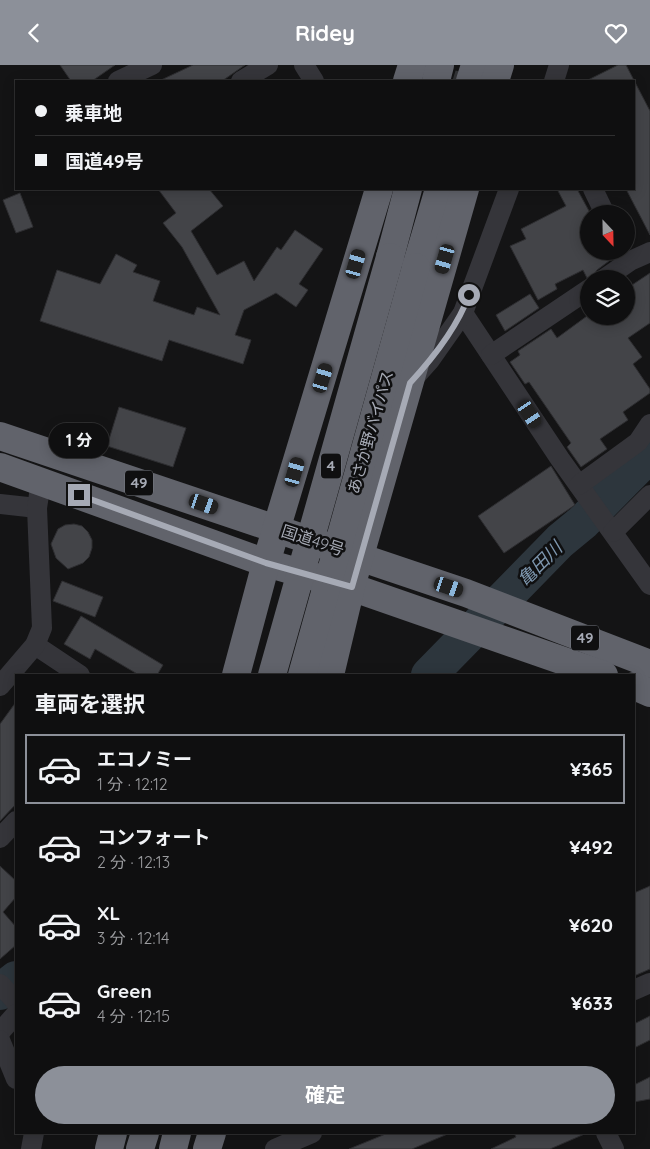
<!DOCTYPE html>
<html lang="ja">
<meta charset="utf-8">
<style>
body{margin:0;font-family:Quicksand,"Noto Sans JP",sans-serif;background:#181819;color:#f1f3f6;height:100vh;display:flex;flex-direction:column;font-size:19px;white-space:nowrap}
*{box-sizing:border-box;margin:0}
p{font-size:16px;color:#9b9c9f}
.icon{flex:none;width:28px;height:28px;fill:none;stroke:currentColor;stroke-width:2;stroke-linecap:round;stroke-linejoin:round}
.map{position:relative;flex:1;overflow:hidden}
.side{position:absolute;left:15px;top:609px;width:620px;height:460px;display:flex;flex-direction:column;background:#0f0f10;border-radius:0px;box-shadow:0 2px 12px #0003,0 0 0 1px #2f2f30}
.side>*{flex:none}
.guide{position:absolute;left:15px;top:15px;width:620px;height:110px;border-radius:0px;box-shadow:0 2px 12px #0003,0 0 0 1px #2f2f30;display:grid;align-content:center;height:110px;padding:0 20px;background:#0f0f10}
.needle{width:32px;rotate:158deg}
.tools{position:absolute;left:580px;top:140px;display:grid;gap:10px}
.tools a{display:grid;place-items:center;width:55px;height:55px;border-radius:50%;background:#0f0f10;box-shadow:0 2px 12px #0003,0 0 0 1px #2f2f30;font-size:25px}
.end{position:absolute;width:22px;height:22px;margin:-11px;border:6px solid #a6aab5;background:#111;box-shadow:0 0 0 2px #111}
.from{border-radius:50%}
.bubble{position:absolute;height:35px;border-radius:18px;background:#0f0f10;box-shadow:0 2px 12px #0003,0 0 0 1px #2f2f30;font-size:16px;font-weight:700;line-height:35px;text-align:center}
.car{position:absolute;width:15px;height:30px;margin:-15px -8px;border-radius:6px;box-shadow:0 0 4px 1px #0007;background:linear-gradient(#222 24%,#8ab4d8 0 40%,#222 0 76%,#8ab4d8 0 86%,#222 0)}
.guide b{display:flex;align-items:center;gap:18px;height:48px;font-size:19px}
.guide b+b{border-top:1px solid #2f2f30}
.guide i{width:12px;height:12px;background:#f1f3f6}
ul{padding:0;list-style:none}
li{display:flex;align-items:center;gap:15px;height:70px;margin:0 10px 8px;padding:0 10px;border:2px solid transparent;border-radius:0px}
li div{flex:1}
li b{display:block;font-size:19px}
li em{font-style:normal;font-weight:700}
li.on{border-color:#8c9099}
li>.icon{width:45px;height:45px;stroke-width:1.5}
h2{padding:0 20px;font-size:22px;line-height:60px}
.cta{display:flex;gap:10px;margin-top:auto;padding:10px 20px}
.cta a{flex:1;height:58px;border-radius:30px;background:#8c9099;color:#fff;font-size:20px;font-weight:700;line-height:58px;text-align:center}
header{display:flex;justify-content:space-between;align-items:center;height:65px;padding:0 20px;background:#8c9099;color:#fff;font-size:22px;font-weight:700}
.map>svg:first-child{display:block}
</style>
<header><svg class="icon" aria-label="back" viewBox="0 0 24 24"><path d="M15 5l-7 7 7 7"/></svg>Ridey<svg class="icon" aria-label="heart" viewBox="0 0 24 24"><path d="M12 20l-8-8c-3-5 5-10 8-4 3-6 11-1 8 4z"/></svg></header>
<div class="map">
<svg width="650" height="1084" viewBox="0 0 650 1084">
<rect width="100%" height="100%" fill="#141415"/>
<g fill="none" stroke-linecap="round" stroke-linejoin="round">
<!-- river -->
<g stroke="#2d363d" stroke-width="36">
<path d="M429,610L560,476L583,457L650,389"/>
<path d="M0,927L16,914"/>
</g>
</g>
<!-- building -->
<g fill="#434448" stroke="#2e2e31">
<path d="M60,0H115L92,16H71Z"/>
<path d="M193,0H245L222,16H159Z"/>
<path d="M618,0H626L650,46V170L626,124H634V16H586Z"/>
<path d="M158,124H209L223,141L191,166L217,210L244,196L254,216L277,182L281,185L295,165L323,184L299,219L308,225L296,242L276,228L244,245L235,270L251,275L243,299L169,275L162,296L40,256L57,205L100,219L116,189L137,200L133,207L160,216L153,236L194,250L197,242L220,250L182,182L163,158L176,148Z"/>
<path d="M557,124H577L589,146V186H603L609,196L597,205L593,211L587,213L583,205L555,219L557,224L538,235L510,181L526,174L521,164L566,141Z"/>
<path d="M20,128L33,162L16,168L3,135Z"/>
<path d="M650,208V258L628,273L642,292L633,299L650,324V328L623,347L628,355L600,374L607,384L581,402L567,382L571,378L529,317L525,319L510,297L520,290L518,286L551,264L557,273L587,251H626V224Z"/>
<path d="M530,229L539,243L505,266L496,250Z"/>
<path d="M119,342L186,363L173,402L107,381Z"/>
<path d="M551,401L575,440L504,488L478,451Z"/>
<path d="M74,459L82,461L88,467L92,475V483L89,492L83,498L68,504L56,493L51,479L58,464L65,460Z"/>
<path d="M62,516L103,532L95,552L53,536Z"/>
<path d="M81,551L163,600L157,610H139L95,584L90,594L64,579Z"/>
<path d="M16,637V739L0,756V659Z"/>
<path d="M0,801L16,816V832L3,847L16,862V880L0,894Z"/>
<path d="M650,821V904L634,911V828Z"/>
<path d="M650,951V975L634,983V959Z"/>
<path d="M650,1012V1034L634,1037V1020Z"/>
<path d="M388,1068H450L412,1084H349Z"/>
<path d="M514,1068H587L550,1084H491L516,1072Z"/>
</g>
<g fill="none" stroke-linecap="round" stroke-linejoin="round">
<!-- street-tunnel -->
<path stroke="#313235" stroke-width="20" stroke-dasharray="20 10" stroke-linecap="butt" d="M424,6L456,16"/>
<!-- street -->
<g stroke="#35353a" stroke-width="20">
<path d="M304,0L314,16"/>
<path d="M118,16L152,0"/>
<path d="M241,16L268,0"/>
<path d="M554,16L559,0"/>
<path d="M509,124L463,248L560,394L650,520"/>
<path d="M593,124L605,149"/>
<path d="M604,214L630,196L650,187"/>
<path d="M491,290L589,224"/>
<path d="M413,314L430,295L463,248"/>
<path d="M579,420L638,377L650,359"/>
<path d="M0,439L37,443"/>
<path d="M613,467L650,430"/>
<path d="M35,580L80,610"/>
<path d="M0,621L35,580L42,563L37,443L41,416"/>
<path d="M0,773L16,756"/>
<path d="M0,919L16,937"/>
<path d="M634,925L650,918"/>
<path d="M0,967L16,949"/>
<path d="M0,975L16,1014"/>
<path d="M606,1068L614,1084"/>
<path d="M31,1084L34,1068"/>
<path d="M275,1084L312,1068"/>
</g>
<!-- highway -->
<g stroke="#61636b" stroke-width="28">
<path d="M407,16L412,0"/>
<path d="M436,16L440,0"/>
<path d="M470,16L475,0"/>
<path d="M495,16L500,0"/>
<path d="M390,192L408,124"/>
<path d="M416,202L439,124"/>
<path d="M0,371L466,528L650,599"/>
<path d="M0,402L266,498L351,522L604,610"/>
<path d="M236,610L266,498L379,124"/>
<path d="M330,610L351,522L465,124"/>
<path d="M634,621L650,628"/>
<path d="M109,1084L113,1068"/>
<path d="M140,1084L145,1068"/>
<path d="M173,1084L177,1068"/>
<path d="M207,1084L212,1068"/>
</g>
<!-- highway-bridge -->
<g stroke="#61636b" stroke-width="28">
<path d="M272,610L390,192"/>
<path d="M302,610L416,202"/>
</g>
</g>
<g fill="none" stroke-linecap="round" stroke-linejoin="round">
<!-- route -->
<path stroke="#a6aab5" stroke-width="6" d="M79,430L266,498L352,522L410,318C434,292 457,263 469,230"/>
</g>
<g text-anchor="middle" stroke-width="5" stroke-linejoin="round" paint-order="stroke">
<!-- shield labels -->
<g fill="#0f0f10" stroke="#797c84" stroke-width="1">
<rect x="321" y="388.5" width="20" height="25" rx="4"/>
<rect x="125" y="405.5" width="28" height="25" rx="4"/>
<rect x="571" y="560.5" width="28" height="25" rx="4"/>
</g>
<g font-size="15" font-weight="bold" fill="#a6aab5">
<text x="331" y="406">4</text>
<text x="139" y="423">49</text>
<text x="585" y="578">49</text>
</g>
<!-- street labels -->
<g font-size="16" fill="#a6aab5" stroke="#0f0f10">
<text transform="translate(370 367) rotate(-74)" y="6">あさか野バイパス</text>
<text transform="translate(313 475) rotate(18)" y="6">国道49号</text>
</g>
<!-- water labels -->
<g font-size="18" font-style="italic" fill="#7e97af" stroke="#0f0f10">
<text transform="translate(540 499) rotate(-45)" y="6">亀田川</text>
</g>
</g>
</svg>
<div class="tools">
<a><svg class="needle" viewBox="-14 -14 28 28"><path d="M0-13l5 13h-10z" fill="#e53935"/><path d="M0 13l5-13h-10z" fill="#9b9c9f"/></svg></a>
<a><svg class="icon" aria-label="layers" viewBox="0 0 24 24"><path d="M12 4l9 5-9 5-9-5zM3 14l9 5 9-5"/></svg></a>
</div>
<i class="end from" style="left:469px;top:230px"></i>
<i class="end" style="left:79px;top:430px"></i>
<div class="bubble" style="left:49px;top:358px;width:60px">1 分</div>
<i class="car" style="left:445px;top:194px;rotate:196deg"></i>
<i class="car" style="left:356px;top:199px;rotate:16deg"></i>
<i class="car" style="left:323px;top:313px;rotate:17deg"></i>
<i class="car" style="left:530px;top:349px;rotate:146deg"></i>
<i class="car" style="left:295px;top:407px;rotate:16deg"></i>
<i class="car" style="left:204px;top:439px;rotate:109deg"></i>
<i class="car" style="left:449px;top:522px;rotate:109deg"></i>
<div class="guide">
<b><i class="from"></i>乗車地</b>
<b><i></i>国道49号</b>
</div>
<section class="side">
<h2>車両を選択</h2>
<ul>
<li class="on"><svg class="icon" aria-label="car" viewBox="0 0 24 24"><path d="M5 17H2v-5l4-1 3-4h7l3 4 3 1v5h-3M9 17h6M6 11h13"/><circle cx="7" cy="17" r="2"/><circle cx="17" cy="17" r="2"/></svg><div><b>エコノミー</b><p>1 分 · 12:12</p></div><em>¥365</em></li>
<li><svg class="icon" aria-label="car" viewBox="0 0 24 24"><path d="M5 17H2v-5l4-1 3-4h7l3 4 3 1v5h-3M9 17h6M6 11h13"/><circle cx="7" cy="17" r="2"/><circle cx="17" cy="17" r="2"/></svg><div><b>コンフォート</b><p>2 分 · 12:13</p></div><em>¥492</em></li>
<li><svg class="icon" aria-label="car" viewBox="0 0 24 24"><path d="M5 17H2v-5l4-1 3-4h7l3 4 3 1v5h-3M9 17h6M6 11h13"/><circle cx="7" cy="17" r="2"/><circle cx="17" cy="17" r="2"/></svg><div><b>XL</b><p>3 分 · 12:14</p></div><em>¥620</em></li>
<li><svg class="icon" aria-label="car" viewBox="0 0 24 24"><path d="M5 17H2v-5l4-1 3-4h7l3 4 3 1v5h-3M9 17h6M6 11h13"/><circle cx="7" cy="17" r="2"/><circle cx="17" cy="17" r="2"/></svg><div><b>Green</b><p>4 分 · 12:15</p></div><em>¥633</em></li>
</ul>
<div class="cta"><a>確定</a></div>
</section>
</div>
